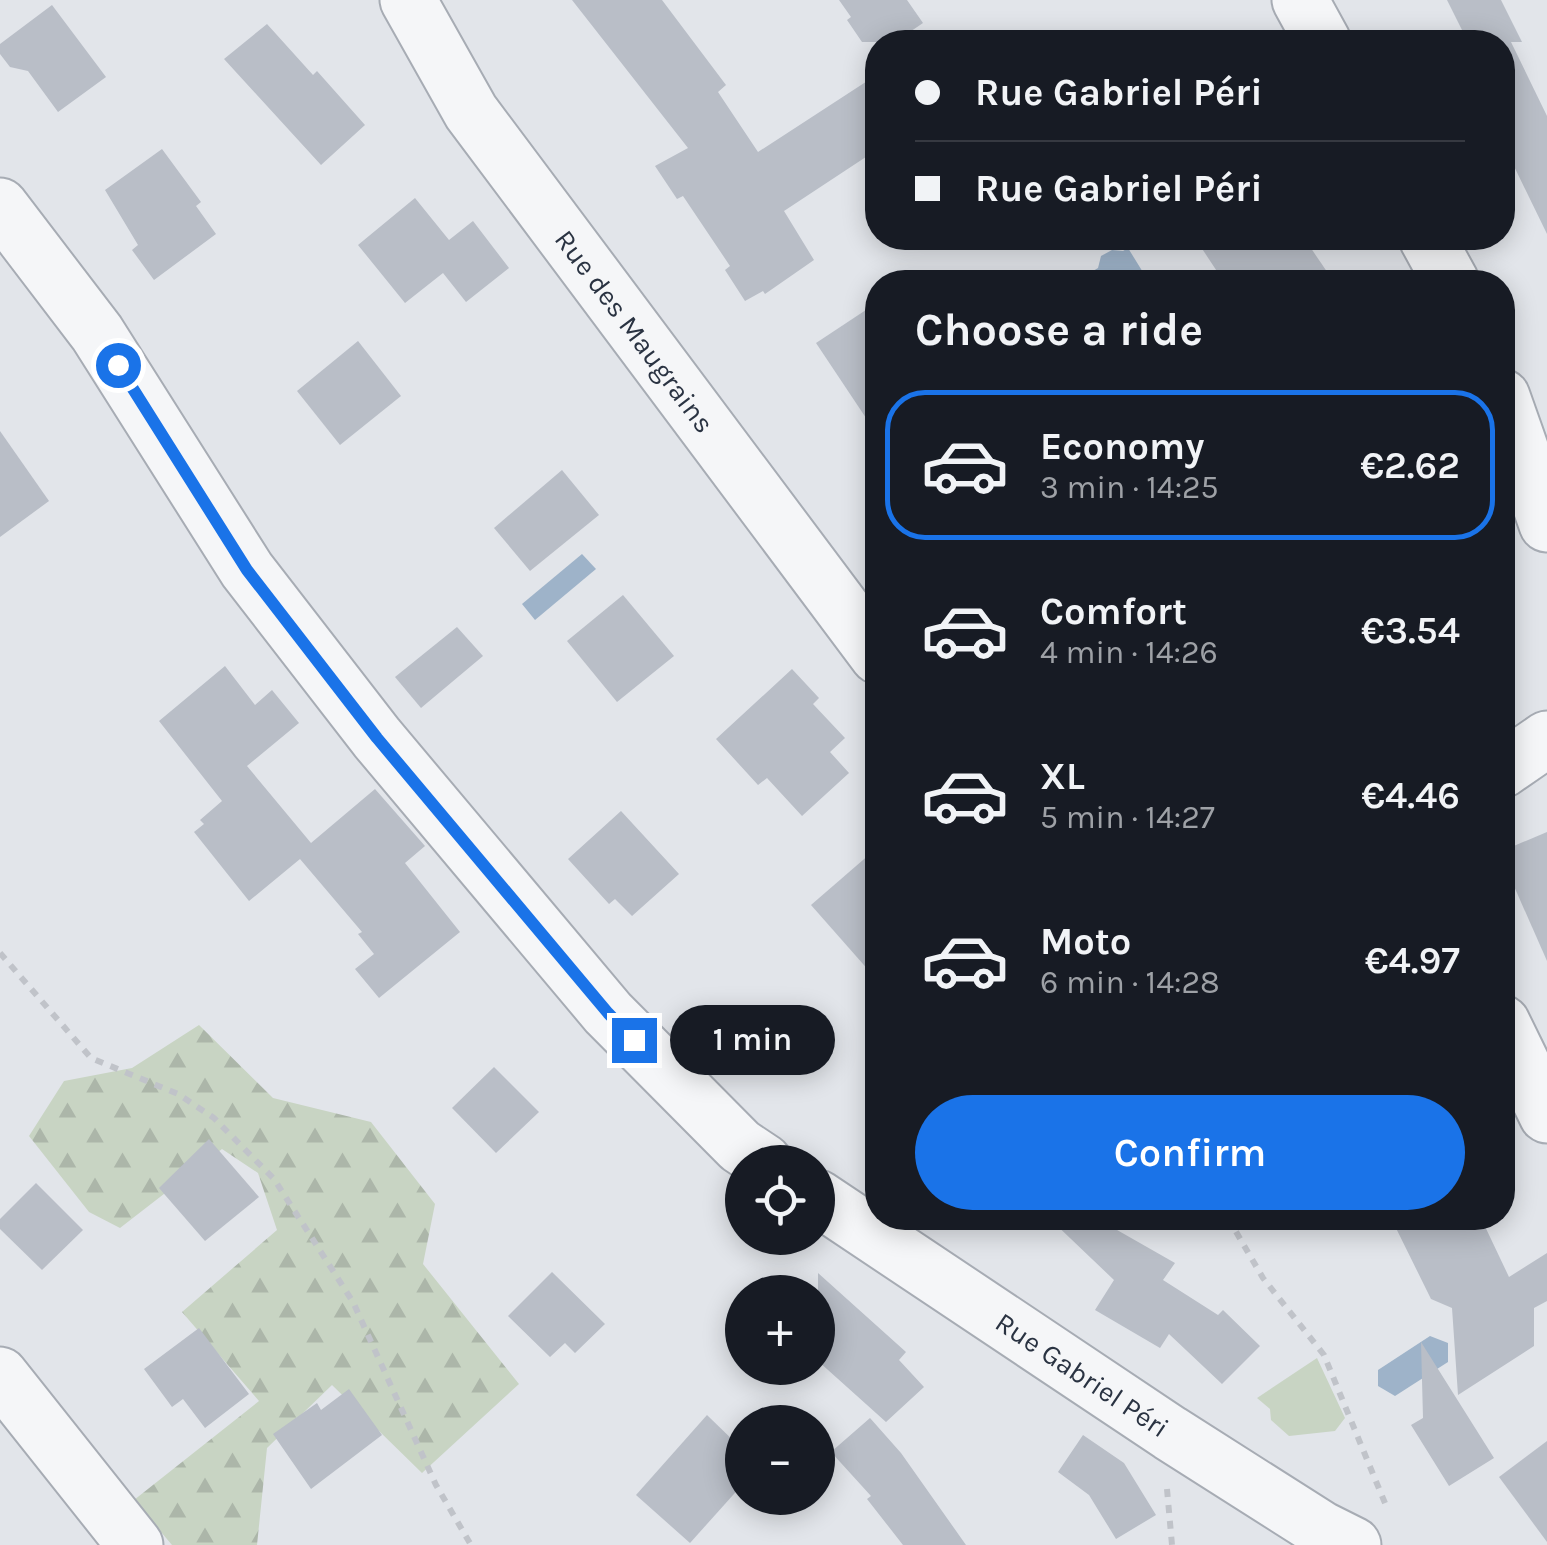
<!DOCTYPE html>
<meta charset="utf-8">
<style>
body{margin:0;font-family:Karla,sans-serif;background:#20242c;color:#f1f3f6;height:100vh;display:flex;flex-direction:column;font-size:38px;white-space:nowrap}
*{box-sizing:border-box;margin:0}
p{font-size:32px;color:#9ea1a6}
.icon{flex:none;width:55px;height:55px;fill:none;stroke:currentColor;stroke-width:2;stroke-linecap:round;stroke-linejoin:round}
.map{position:relative;flex:1;overflow:hidden}
.side{position:absolute;left:865px;top:270px;width:650px;height:960px;display:flex;flex-direction:column;background:#171b24;border-radius:40px;box-shadow:0 5px 25px #0003}
.side>*{flex:none}
.top-card{position:absolute;left:865px;top:30px;width:650px;height:220px;border-radius:40px;box-shadow:0 5px 25px #0003;display:grid;align-content:center;height:220px;padding:0 50px;background:#171b24}
.fabs{position:absolute;left:725px;top:1145px;display:grid;gap:20px}
.fabs a{display:grid;place-items:center;width:110px;height:110px;border-radius:50%;background:#171b24;box-shadow:0 5px 25px #0003;font-size:50px}
.end{position:absolute;width:45px;height:45px;margin:-22px;border:12px solid #1a73e8;background:#fff;box-shadow:0 0 0 5px #fff}
.from{border-radius:50%}
.bubble{position:absolute;height:70px;border-radius:35px;background:#171b24;box-shadow:0 5px 25px #0003;font-size:32px;font-weight:600;line-height:70px;text-align:center}
.top-card b{display:flex;align-items:center;gap:35px;height:95px;font-size:38px}
.top-card b+b{border-top:2px solid #363941}
.top-card i{width:25px;height:25px;background:#f1f3f6}
ul{padding:0;list-style:none}
li{display:flex;align-items:center;gap:30px;height:150px;margin:0 20px 15px;padding:0 30px;border:5px solid transparent;border-radius:40px}
li div{flex:1}
li b{display:block;font-size:38px}
li em{font-style:normal;font-weight:600}
li.current{border-color:#1a73e8}
li>.icon{width:90px;height:90px;stroke-width:1.5}
h2{padding:0 50px;font-size:45px;line-height:120px}
.primary-button{display:flex;gap:20px;margin-top:auto;padding:20px 50px}
.primary-button a{flex:1;height:115px;border-radius:60px;background:#1a73e8;color:#fff;font-size:40px;font-weight:600;line-height:115px;text-align:center}
.map>svg:first-child{display:block}
</style>
<div class="map">
<svg width="1547" height="1545" viewBox="0 0 1547 1545">
<defs>
<pattern id="forest-firs" width="22" height="20" patternUnits="userSpaceOnUse" patternTransform="scale(2.5)"><rect width="22" height="20" fill="#c8d4c3"/><path d="M5 1l3.5 6h-7zM16 11l3.5 6h-7z" fill="#acb6a9"/></pattern>
</defs>
<rect width="100%" height="100%" fill="#e2e5ea"/>
<!-- grass -->
<path fill="#c8d4c3" d="M1317,1358L1345,1418L1335,1431L1289,1436L1271,1420L1270,1409L1257,1398Z"/>
<!-- forest -->
<path fill="url(#forest-firs)" d="M199,1025L273,1098L371,1122L435,1204L423,1264L519,1384L422,1473L332,1385L267,1448L257,1545H172L134,1500L259,1401L182,1312L277,1230L258,1173L222,1149L120,1228L89,1212L29,1136L64,1081L132,1068Z"/>
<!-- water -->
<g fill="#9eb3c9">
<path d="M1128,248L1149,282H1100L1093,271L1098,268L1101,256L1112,250L1123,251Z"/>
<path d="M582,554L596,569L535,620L522,604Z"/>
<path d="M1430,1336L1448,1343V1362L1395,1396L1378,1386V1370Z"/>
</g>
<!-- building -->
<g fill="#b9bec7">
<path d="M572,0H662L726,85L718,92L758,152L878,74V149L784,211L814,260L765,294L763,291L745,301L725,270L730,266L683,196L677,199L655,166L688,148Z"/>
<path d="M839,0H907L923,23L895,42H862L847,20L851,17Z"/>
<path d="M1447,0H1501L1522,42H1511L1547,116V234L1509,156L1502,153V42H1468Z"/>
<path d="M52,5L106,77L58,112L28,71L10,67L0,54V44Z"/>
<path d="M267,24L313,75L317,71L365,125L321,165L224,59Z"/>
<path d="M162,149L201,202L196,206L216,234L154,280L132,250L138,245L105,190Z"/>
<path d="M415,198L449,240L473,221L509,268L466,302L443,273L405,303L358,245Z"/>
<path d="M1195,238H1304L1334,282H1224Z"/>
<path d="M878,302V436L816,343Z"/>
<path d="M358,341L401,396L340,445L297,391Z"/>
<path d="M0,431L49,501L0,537Z"/>
<path d="M562,470L599,515L530,571L494,528Z"/>
<path d="M623,595L674,656L617,702L567,641Z"/>
<path d="M457,627L483,656L421,708L395,677Z"/>
<path d="M225,666L255,705L272,690L299,723L247,766L311,843L375,789L425,846L405,863L460,932L379,998L355,969L374,954L358,934L362,932L300,859L249,901L194,832L204,824L200,820L222,801L159,721Z"/>
<path d="M792,669L819,698L813,704L845,738L830,752L849,773L802,816L767,778L758,785L716,739Z"/>
<path d="M621,811L679,874L632,916L615,899L609,904L568,859Z"/>
<path d="M1547,832V961L1502,859V851Z"/>
<path d="M878,847V981L811,905Z"/>
<path d="M494,1067L539,1112L496,1153L452,1108Z"/>
<path d="M209,1139L259,1197L205,1241L159,1188Z"/>
<path d="M36,1183L83,1230L42,1270L0,1229V1219Z"/>
<path d="M1049,1218H1096L1175,1263L1163,1280L1218,1315L1223,1310L1260,1346L1222,1384L1169,1334L1160,1348L1095,1310L1114,1280Z"/>
<path d="M1391,1218H1481L1509,1277L1547,1253V1301L1534,1308V1346L1458,1395L1452,1308L1431,1299Z"/>
<path d="M552,1272L605,1324L575,1353L565,1343L550,1357L508,1316Z"/>
<path d="M818,1273L906,1352L899,1360L924,1387L886,1422L818,1361Z"/>
<path d="M199,1328L249,1394L205,1428L183,1399L172,1407L144,1369Z"/>
<path d="M1421,1342L1494,1458L1449,1486L1411,1425L1423,1418Z"/>
<path d="M349,1389L382,1435L311,1489L273,1434L317,1403L321,1410Z"/>
<path d="M707,1415L742,1449V1485L690,1543L636,1495Z"/>
<path d="M870,1418L901,1453L966,1545H903L867,1499L871,1496L831,1452Z"/>
<path d="M1083,1435L1124,1463L1156,1515L1116,1539L1089,1495L1058,1472Z"/>
<path d="M1547,1441V1542L1499,1477Z"/>
</g>
<g fill="none" stroke-linecap="round" stroke-linejoin="round">
<!-- minor casing -->
<g stroke="#a7acb4" stroke-width="59">
<g id="minor">
<path id="s1" d="M408,0L471,112L878,656"/>
<path d="M1300,0L1323,42"/>
<path d="M0,206L97,333L247,570L377,738L608,1013L740,1146L764,1162"/>
<path d="M1427,238L1451,282"/>
<path d="M1502,397L1547,524"/>
<path d="M1502,770L1547,739"/>
<path d="M1502,1023L1547,1115"/>
<path id="s2" d="M818,1198L1170,1433L1321,1529L1353,1545"/>
<path d="M0,1375L135,1545"/>
</g>
</g>
<!-- path -->
<g stroke="#c0c3c9" stroke-width="6" stroke-dasharray="8 8" stroke-linecap="butt">
<path d="M0,953L91,1058L178,1094L214,1118L274,1179L353,1302L436,1485L471,1545"/>
<path d="M1228,1218L1263,1278L1324,1355L1387,1508"/>
<path d="M1167,1489L1172,1545"/>
</g>
<!-- minor -->
<use href="#minor" stroke="#f5f6f8" stroke-width="55"/>
</g>
<g fill="none" stroke-linecap="round" stroke-linejoin="round">
<!-- route -->
<path stroke="#1a73e8" stroke-width="12" d="M118,365L247,570L377,738L608,1013L634,1040"/>
</g>
<g text-anchor="middle" stroke-width="8" stroke-linejoin="round" paint-order="stroke">
<!-- street labels -->
<g font-size="28" fill="#2a3342" stroke="#f2f4f8">
<text dy="10" stroke="none"><textPath href="#s1" startOffset="402">Rue des Maugrains</textPath></text>
<text dy="10" stroke="none"><textPath href="#s2" startOffset="318">Rue Gabriel Péri</textPath></text>
</g>
</g>
</svg>
<div class="fabs">
<a><svg class="icon" aria-label="locate" viewBox="0 0 24 24"><circle cx="12" cy="12" r="6"/><path d="M12 2v4M12 18v4M2 12h4M18 12h4"/></svg></a>
<a>+</a>
<a>−</a>
</div>
<i class="end from" style="left:118px;top:365px"></i>
<i class="end" style="left:634px;top:1040px"></i>
<div class="bubble" style="left:670px;top:1005px;width:165px">1 min</div>
<div class="top-card">
<b><i class="from"></i>Rue Gabriel Péri</b>
<b><i></i>Rue Gabriel Péri</b>
</div>
<section class="side">
<h2>Choose a ride</h2>
<ul>
<li class="current"><svg class="icon" aria-label="car" viewBox="0 0 24 24"><path d="M5 17H2v-5l4-1 3-4h7l3 4 3 1v5h-3M9 17h6M6 11h13"/><circle cx="7" cy="17" r="2"/><circle cx="17" cy="17" r="2"/></svg><div><b>Economy</b><p>3 min · 14:25</p></div><em>€2.62</em></li>
<li><svg class="icon" aria-label="car" viewBox="0 0 24 24"><path d="M5 17H2v-5l4-1 3-4h7l3 4 3 1v5h-3M9 17h6M6 11h13"/><circle cx="7" cy="17" r="2"/><circle cx="17" cy="17" r="2"/></svg><div><b>Comfort</b><p>4 min · 14:26</p></div><em>€3.54</em></li>
<li><svg class="icon" aria-label="car" viewBox="0 0 24 24"><path d="M5 17H2v-5l4-1 3-4h7l3 4 3 1v5h-3M9 17h6M6 11h13"/><circle cx="7" cy="17" r="2"/><circle cx="17" cy="17" r="2"/></svg><div><b>XL</b><p>5 min · 14:27</p></div><em>€4.46</em></li>
<li><svg class="icon" aria-label="car" viewBox="0 0 24 24"><path d="M5 17H2v-5l4-1 3-4h7l3 4 3 1v5h-3M9 17h6M6 11h13"/><circle cx="7" cy="17" r="2"/><circle cx="17" cy="17" r="2"/></svg><div><b>Moto</b><p>6 min · 14:28</p></div><em>€4.97</em></li>
</ul>
<div class="primary-button"><a>Confirm</a></div>
</section>
</div>
